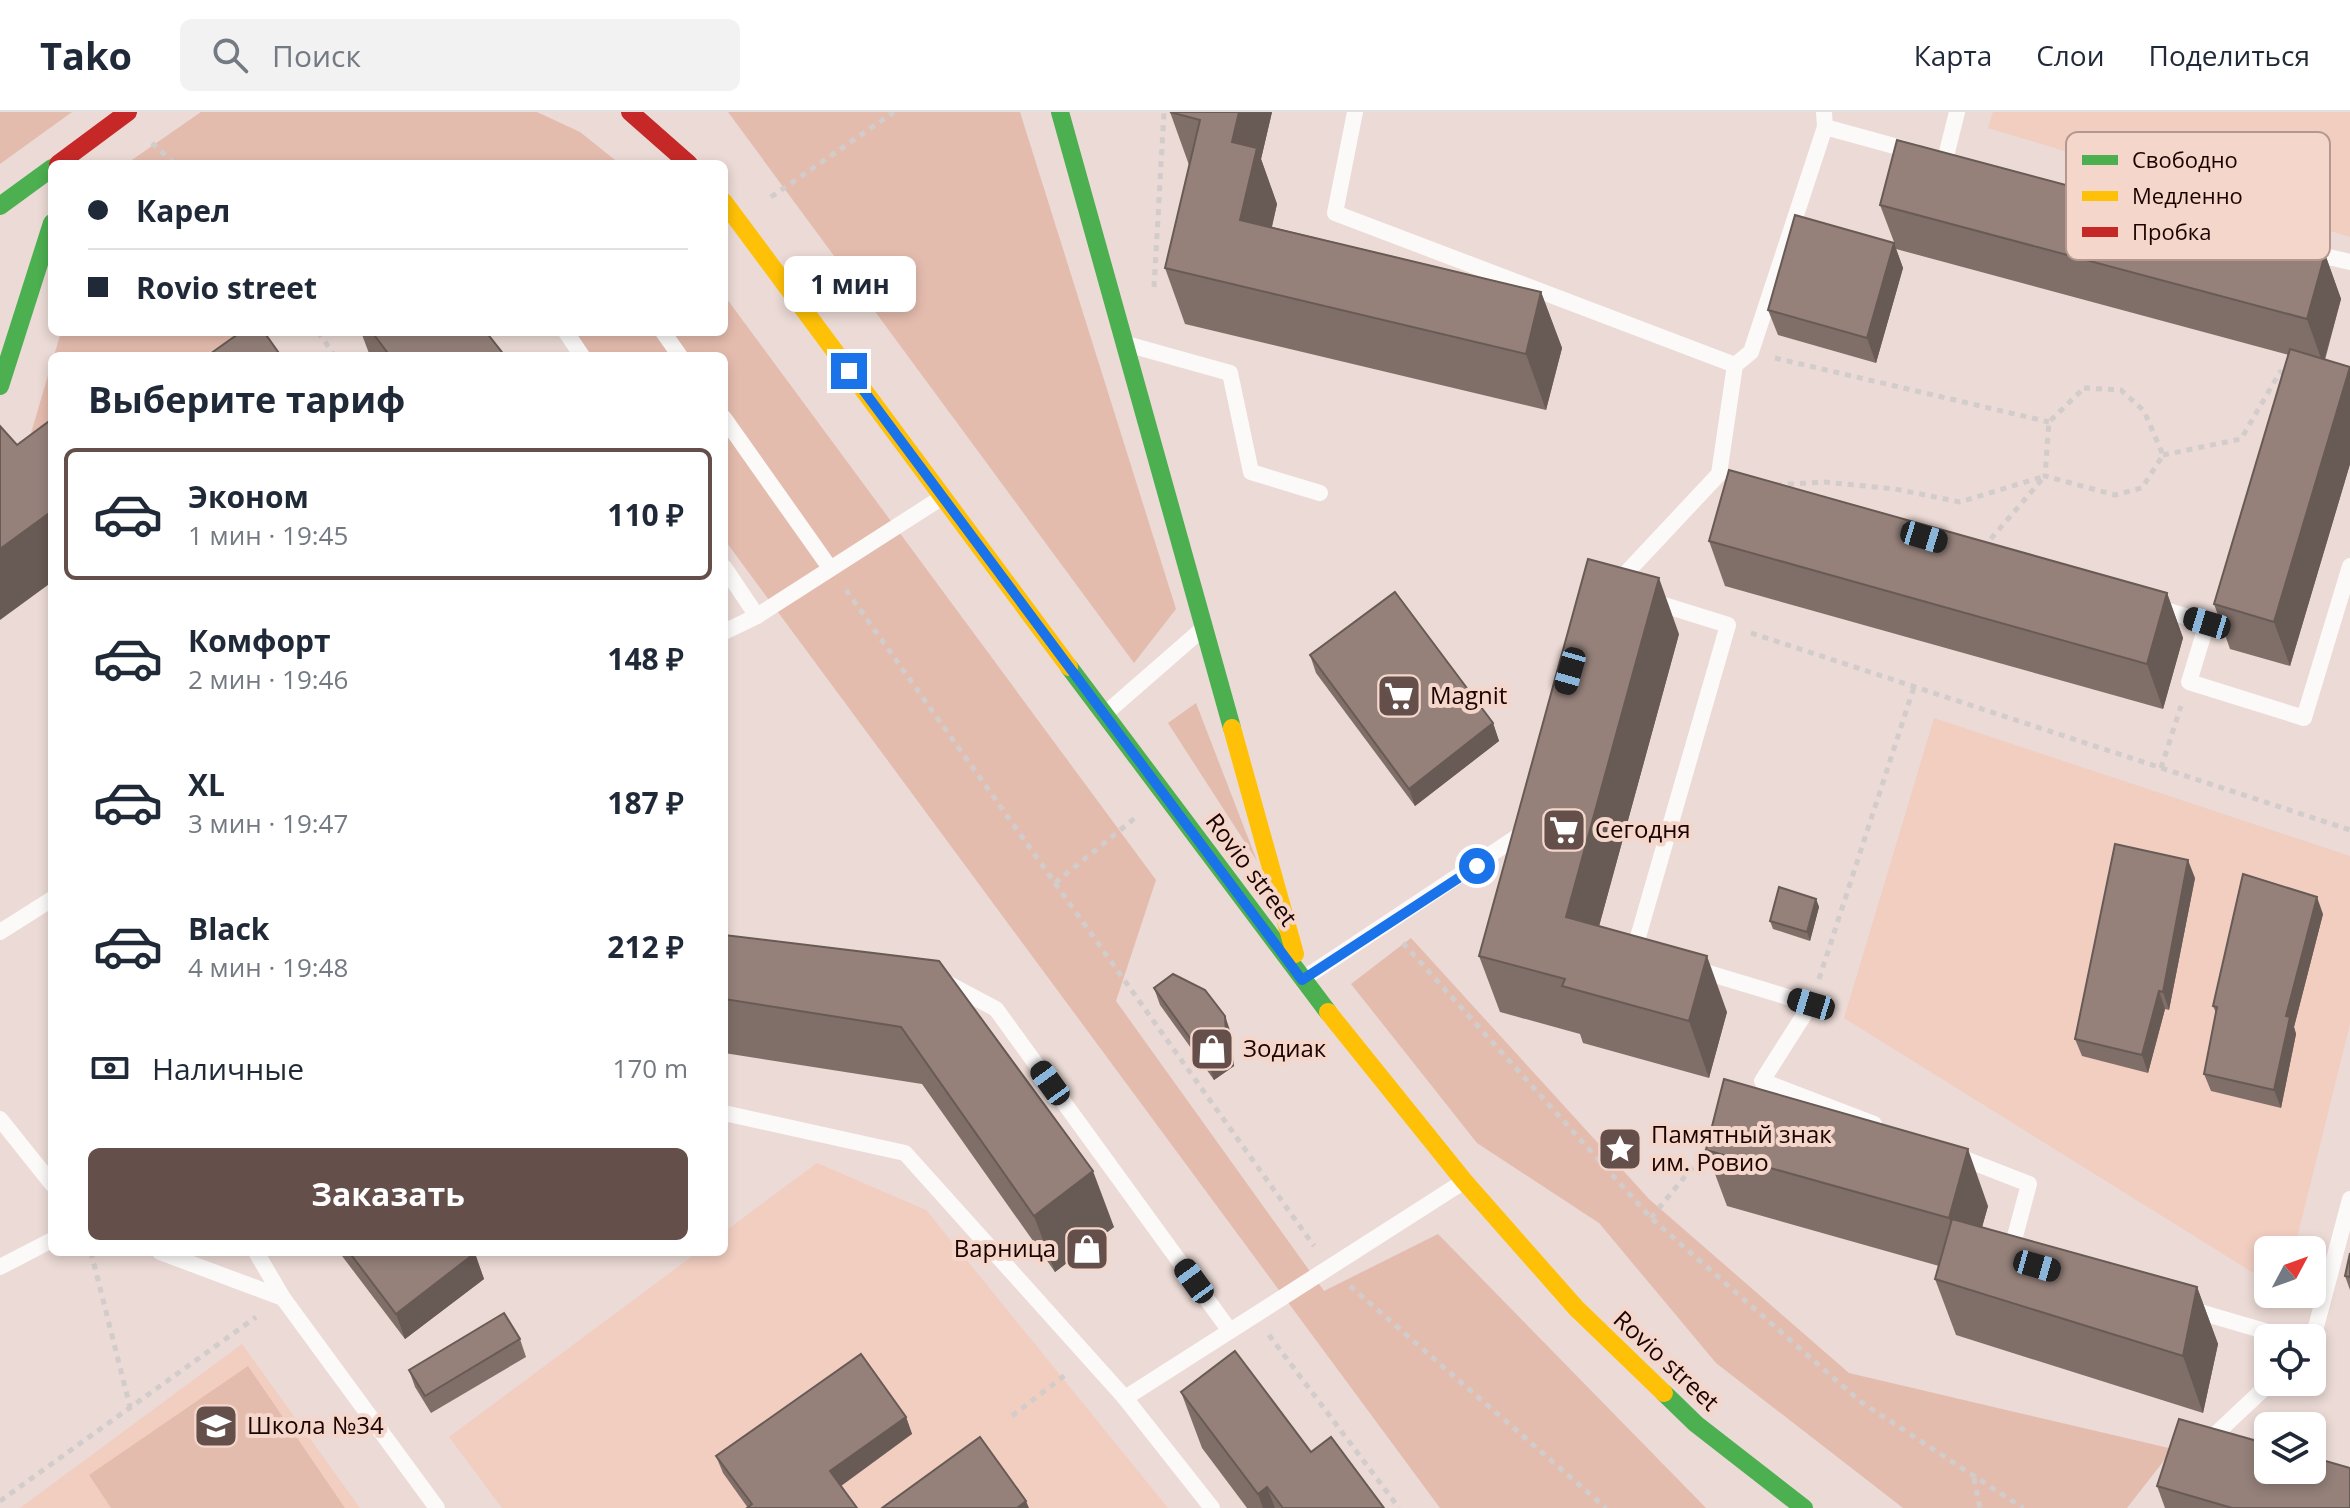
<!DOCTYPE html>
<html lang="ru">
<meta charset="utf-8">
<style>
body{margin:0;font-family:"Open Sans",sans-serif;background:#f2f2f3;color:#1f2937;height:100vh;display:flex;flex-direction:column;font-size:30px;white-space:nowrap}
*{box-sizing:border-box;margin:0}
p{font-size:26px;color:#747a83}
.icon{flex:none;width:44px;height:44px;fill:none;stroke:currentColor;stroke-width:2;stroke-linecap:round;stroke-linejoin:round}
.map{position:relative;flex:1;overflow:hidden}
.panel{position:absolute;left:48px;top:240px;width:680px;height:904px;display:flex;flex-direction:column;background:#fff;border-radius:12px;box-shadow:0 4px 12px #0003}
.panel>*{flex:none}
.hud{position:absolute;left:48px;top:48px;width:680px;height:176px;border-radius:12px;box-shadow:0 4px 12px #0003;display:grid;align-content:center;height:176px;padding:0 40px;background:#fff}
.needle{width:52px;rotate:49deg}
.tools{position:absolute;left:2254px;top:1124px;display:grid;gap:16px}
.tools a{display:grid;place-items:center;width:72px;height:72px;border-radius:12px;background:#fff;box-shadow:0 4px 12px #0003;font-size:40px}
.end{position:absolute;width:36px;height:36px;margin:-18px;border:10px solid #1a73e8;background:#fff;box-shadow:0 0 0 4px #fff}
.from{border-radius:50%}
.bubble{position:absolute;height:56px;border-radius:12px;background:#fff;box-shadow:0 4px 12px #0003;font-size:26px;font-weight:700;line-height:56px;text-align:center}
.car{position:absolute;width:24px;height:48px;margin:-24px -12px;border-radius:10px;box-shadow:0 0 6px 2px #0007;background:linear-gradient(#222 24%,#8ab4d8 0 40%,#222 0 76%,#8ab4d8 0 86%,#222 0)}
.hud b{display:flex;align-items:center;gap:28px;height:76px;font-size:30px}
.hud b+b{border-top:2px solid #e0e1e3}
.hud i{width:20px;height:20px;background:#1f2937}
ul{padding:0;list-style:none}
li{display:flex;align-items:center;gap:24px;height:132px;margin:0 16px 12px;padding:0 24px;border:4px solid transparent;border-radius:12px}
li div{flex:1}
li b{display:block;font-size:30px}
li em{font-style:normal;font-weight:700}
li.selected{border-color:#644f4b}
li>.icon{width:72px;height:72px;stroke-width:1.5}
h2{padding:0 40px;font-size:36px;line-height:96px}
.pay{display:flex;align-items:center;gap:20px;height:88px;padding:0 40px;font-size:30px}
.pay p{margin-inline-start:auto}
.cta{display:flex;gap:16px;margin-top:auto;padding:16px 40px}
.cta a{flex:1;height:92px;border-radius:12px;background:#644f4b;color:#fff;font-size:32px;font-weight:700;line-height:92px;text-align:center}
header{display:flex;align-items:center;gap:48px;box-sizing:border-box;height:112px;padding:0 40px;background:#fff;border-bottom:2px solid #e0e1e3}
header strong{font-size:38px}
nav{display:flex;gap:44px;margin-inline-start:auto;font-size:28px}
.search{width:560px;height:72px;background:#f2f2f3;display:flex;align-items:center;gap:20px;box-sizing:border-box;padding:0 28px;border-radius:12px;color:#747a83;font-size:30px}
.map>svg:first-child{display:block}
</style>
<header>
<strong>Tako</strong>
<div class="search"><svg class="icon" aria-label="search" viewBox="0 0 24 24"><circle cx="10" cy="10" r="6"/><path d="M15 15l6 6"/></svg>Поиск</div>
<nav><a>Карта</a><a>Слои</a><a>Поделиться</a></nav>
</header>
<div class="map">
<svg width="2350" height="1396" viewBox="0 0 2350 1396">
<rect width="100%" height="100%" fill="#ebdad5"/>
<!-- built -->
<g fill="#f2cec1">
<path d="M1993,0H2350V125L1988,16Z"/>
<path d="M1934,606L2350,744V912L2294,1138H2268V1170L1844,906Z"/>
<path d="M817,1051L926,1098L1168,1396H502L449,1325L698,1140H724V1120Z"/>
<path d="M242,1232L360,1396H20Z"/>
</g>
<!-- green -->
<g fill="#e4bcae">
<path d="M0,0H72L0,52Z"/>
<path d="M201,0H537L580,20L620,52H126Z"/>
<path d="M728,0H1020L1176,497L1134,551Z"/>
<path d="M724,183L1156,768L1116,889L1324,1179L1438,1122L1706,1396H1440L724,427V244H589L571,220H724Z"/>
<path d="M61,220H242L203,244H54Z"/>
<path d="M52,250V336L21,355Z"/>
<path d="M1196,591L1257,749L1168,611Z"/>
<path d="M1411,826L1649,1087L1849,1261L2173,1337L2127,1396H1903L1716,1251L1599,1111L1477,1031L1351,872Z"/>
<path d="M248,1254L345,1396H111L89,1363Z"/>
</g>
<g fill="none" stroke-linecap="round" stroke-linejoin="round">
<!-- path -->
<g stroke="#d2cccb" stroke-width="5" stroke-dasharray="6 6" stroke-linecap="butt">
<path d="M152,31L175,52"/>
<path d="M771,85L894,0"/>
<path d="M1154,175L1164,0"/>
<path d="M318,220L335,244"/>
<path d="M1775,246L2049,310"/>
<path d="M2084,276L2121,278L2144,299L2163,343L2142,376L2115,383L2045,364L2049,310Z"/>
<path d="M2163,343L2241,327L2280,260L2287,262"/>
<path d="M1776,373L1824,370L1895,377L1960,390L2045,364"/>
<path d="M1983,436L2044,365"/>
<path d="M846,478L1314,1134"/>
<path d="M1751,521L2350,718"/>
<path d="M2161,656L2181,594"/>
<path d="M1055,771L1135,706"/>
<path d="M1403,831L1651,1106L1861,1290L2023,1396"/>
<path d="M1819,867L1914,575"/>
<path d="M1651,1106L1708,1036"/>
<path d="M91,1140L130,1295"/>
<path d="M1350,1174L1606,1396"/>
<path d="M1269,1223L1399,1396"/>
<path d="M1012,1304L1069,1260"/>
<path d="M1974,1366L1980,1396"/>
<path d="M0,1389L256,1205"/>
</g>
<!-- lane -->
<g stroke="#fcf9f9" stroke-width="16">
<path d="M1355,0L1335,101L1735,253L1719,362L1614,474"/>
<path d="M1825,15L1916,40"/>
<path d="M1945,48L1957,0"/>
<path d="M2307,140L2350,150"/>
<path d="M566,220L582,244"/>
<path d="M663,220L680,244"/>
<path d="M1130,233L1230,261L1251,360L1320,381"/>
<path d="M1735,253L1751,240L1825,15L1824,0"/>
<path d="M724,306L830,456"/>
<path d="M724,455L757,504"/>
<path d="M2156,495L2207,511L2189,570L2304,606L2350,454"/>
<path d="M724,520L757,504L941,386"/>
<path d="M1106,601L1200,519"/>
<path d="M0,820L52,787"/>
<path d="M1638,840L1634,839L1728,513L1651,489"/>
<path d="M1695,857L1811,892L1762,969L1874,1012"/>
<path d="M1303,867L1523,721"/>
<path d="M941,871L949,872L996,897L1230,1219L1463,1070"/>
<path d="M724,1001L905,1041L1125,1286"/>
<path d="M0,1007L52,1072"/>
<path d="M1952,1042L2029,1072L2010,1143"/>
<path d="M160,1140L283,1186L437,1396"/>
<path d="M256,1140L283,1186"/>
<path d="M0,1155L52,1128"/>
<path d="M2186,1196L2289,1226"/>
<path d="M2312,1230L2350,1087"/>
<path d="M2204,1333L2271,1270"/>
<path d="M1212,1396L1125,1286L1230,1219"/>
</g>
<!-- fast -->
<g stroke="#4caf50" stroke-width="18">
<path d="M1060,0L1232,616"/>
<path d="M0,94L52,56"/>
<path d="M0,274L52,111"/>
<path d="M1069,555L1328,900"/>
<path d="M1664,1281L1696,1312L1804,1396"/>
</g>
<!-- slow -->
<g stroke="#ffc107" stroke-width="18">
<path d="M724,90L1069,555"/>
<path d="M1232,616L1295,842"/>
<path d="M1328,900L1464,1069L1576,1196L1664,1281"/>
</g>
<!-- jam -->
<g stroke="#c62828" stroke-width="18">
<path d="M630,0L689,52"/>
<path d="M58,52L128,0"/>
</g>
</g>
<!-- wall -->
<g fill="#806f69">
<path d="M1170,0H1272L1261,47L1277,92L1272,115L1541,180L1562,236L1546,298L1185,212L1165,156L1189,53Z"/>
<path d="M1880,93L2325,142L2341,187L2325,248L2350,257V352L2290,554L2230,537L2214,492L2289,243L1896,137L1903,156L1876,251L1778,223L1768,198L1894,130Z"/>
<path d="M361,220H486L505,244H370Z"/>
<path d="M1709,429L2167,481L2183,526L2163,597L1725,474Z"/>
<path d="M1679,522L1599,814L1727,900L1709,966L1583,931L1580,922L1500,900L1479,844Z"/>
<path d="M1310,543L1493,611L1499,629L1415,694L1316,561Z"/>
<path d="M2195,766L2169,898L2165,897L2148,961L2082,944L2075,927Z"/>
<path d="M1816,787L1819,795L1810,829L1773,817L1770,809Z"/>
<path d="M2323,802L2294,915L2296,922L2281,996L2211,979L2204,962L2216,901L2213,894Z"/>
<path d="M724,823L939,849L1114,1115L1055,1160L922,972L724,941Z"/>
<path d="M1154,876L1231,921L1234,954L1214,968L1160,893Z"/>
<path d="M1706,1038L1988,1094L1982,1115L2197,1175L2218,1232L2203,1301L1956,1223L1935,1167L1939,1154L1727,1094Z"/>
<path d="M339,1140H474L484,1167L405,1227Z"/>
<path d="M2350,1141V1178L2345,1164Z"/>
<path d="M520,1227L526,1245L431,1301L415,1275L409,1258Z"/>
<path d="M1181,1280L1311,1340L1384,1396H1247L1202,1336Z"/>
<path d="M906,1305L912,1322L748,1396L723,1361L716,1344Z"/>
<path d="M2157,1374L2350,1396H2165Z"/>
</g>
<!-- shaded-wall -->
<g fill="#685a55">
<path d="M1239,0H1272L1261,47L1277,92L1260,164L1240,108L1232,30Z"/>
<path d="M1894,131L1903,156L1876,251L1867,226Z"/>
<path d="M2325,142L2341,187L2323,252L2307,207Z"/>
<path d="M1541,180L1562,236L1546,298L1526,242Z"/>
<path d="M2350,255V352L2290,554L2274,510Z"/>
<path d="M52,399V470L0,508V437Z"/>
<path d="M1659,466L1679,522L1586,862L1566,805Z"/>
<path d="M2167,481L2183,526L2163,597L2147,552Z"/>
<path d="M1493,611L1499,629L1415,694L1409,677Z"/>
<path d="M2188,748L2195,766L2169,898L2163,880Z"/>
<path d="M2317,785L2323,802L2294,915L2296,922L2281,996L2274,978L2286,904Z"/>
<path d="M1816,787L1819,795L1810,829L1807,820Z"/>
<path d="M1707,844L1727,900L1709,966L1689,909Z"/>
<path d="M2159,879L2165,897L2148,961L2142,943Z"/>
<path d="M1225,904L1231,921L1234,954L1214,968L1208,951Z"/>
<path d="M1968,1037L1988,1094L1969,1162L1949,1106Z"/>
<path d="M1093,1059L1114,1115L1055,1160L1034,1104Z"/>
<path d="M475,1141L484,1167L405,1227L396,1202Z"/>
<path d="M2197,1175L2218,1232L2203,1301L2183,1244Z"/>
<path d="M906,1305L912,1322L837,1377L830,1359Z"/>
<path d="M1267,1375L1275,1396H1263L1258,1382Z"/>
<path d="M1026,1389L1029,1396H1017Z"/>
</g>
<!-- building -->
<g fill="#95817a" stroke="#685a55" stroke-width="2">
<path d="M1170,0H1239L1232,30L1257,36L1240,108L1541,180L1526,242L1165,156L1200,8Z"/>
<path d="M1897,28L2325,142L2307,207L1880,93Z"/>
<path d="M1795,103L1894,131L1867,226L1768,198Z"/>
<path d="M241,220H264L281,244H207Z"/>
<path d="M372,220H486L505,244H390Z"/>
<path d="M2290,237L2350,255L2274,510L2214,492Z"/>
<path d="M52,307V399L0,437V314L17,333Z"/>
<path d="M1729,358L2167,481L2147,552L1709,429Z"/>
<path d="M1588,447L1659,466L1566,805L1707,844L1689,909L1562,874L1565,867L1479,844Z"/>
<path d="M1395,480L1493,611L1409,677L1310,543Z"/>
<path d="M2115,732L2188,748L2163,880L2159,879L2142,943L2075,927Z"/>
<path d="M2243,762L2317,785L2286,904L2290,905L2274,978L2204,962L2217,895L2213,894Z"/>
<path d="M1779,775L1816,787L1807,820L1770,809Z"/>
<path d="M724,823L939,849L1093,1059L1034,1104L901,915L724,887Z"/>
<path d="M1173,862L1205,878L1225,904L1227,937L1208,951L1154,876Z"/>
<path d="M1724,967L1968,1037L1949,1106L1706,1038Z"/>
<path d="M1952,1107L2197,1175L2183,1244L1935,1167Z"/>
<path d="M349,1140H474L475,1141L396,1202Z"/>
<path d="M2350,1141V1165L2345,1164Z"/>
<path d="M504,1201L520,1227L425,1284L409,1258Z"/>
<path d="M1235,1239L1311,1340L1331,1325L1384,1396H1283L1267,1375L1258,1382L1181,1280Z"/>
<path d="M861,1242L906,1305L830,1359L857,1396H747L752,1392L716,1344Z"/>
<path d="M2179,1307L2268,1332V1358H2312V1345L2350,1356V1396H2232L2157,1374Z"/>
<path d="M980,1325L1026,1389L1017,1396H882Z"/>
</g>
<g fill="none" stroke-linecap="round" stroke-linejoin="round">
<!-- route -->
<path stroke="#1a73e8" stroke-width="10" d="M849,259L1302,868L1477,754"/>
</g>
<!-- icons -->
<defs>
<g id="supermarket-square" transform="scale(2.3)"><rect x="-9" y="-9" width="18" height="18" rx="4" fill="#644f4b" stroke="#f5d6cb"/><path d="M-6-5.5h2.5l.6 2H6L4.5 2H-2.5L-4.4-4H-6ZM-1.5 3.2a1.3 1.3 0 1 0 .1 0ZM3 3.2a1.3 1.3 0 1 0 .1 0Z" fill="#fff"/></g>
<g id="shop-square" transform="scale(2.3)"><rect x="-9" y="-9" width="18" height="18" rx="4" fill="#644f4b" stroke="#f5d6cb"/><path d="M-5-2.5h2.3a2.7 3.5 0 0 1 5.4 0H5L5.5 6h-11ZM-1.5-2.5h3a1.5 2.3 0 0 0-3 0Z" fill="#fff"/></g>
<g id="sight-square" transform="scale(2.3)"><rect x="-9" y="-9" width="18" height="18" rx="4" fill="#644f4b" stroke="#f5d6cb"/><path d="M0-6L1.8-2.2L6-1.7L2.9 1.2L3.7 5.4L0 3.3L-3.7 5.4L-2.9 1.2L-6-1.7L-1.8-2.2Z" fill="#fff"/></g>
<g id="school-square" transform="scale(2.3)"><rect x="-9" y="-9" width="18" height="18" rx="4" fill="#644f4b" stroke="#f5d6cb"/><path d="M0-5L7-2L0 1L-7-2ZM-4 1L0 2.5L4 1V4Q0 6-4 4Z" fill="#fff"/></g>
</defs>
<g fill-rule="evenodd">
<use href="#supermarket-square" x="1399" y="584"/>
<use href="#supermarket-square" x="1564" y="718"/>
<use href="#shop-square" x="1212" y="937"/>
<use href="#sight-square" x="1620" y="1037"/>
<use href="#shop-square" x="1087" y="1137"/>
<use href="#school-square" x="216" y="1314"/>
</g>
<g text-anchor="middle" stroke-width="8" stroke-linejoin="round" paint-order="stroke">
<!-- poi labels -->
<g font-size="24" fill="#1b0400" stroke="#f5d6cb" text-anchor="start">
<text x="1430" y="592">Magnit</text>
<text x="1595" y="726">Сегодня</text>
<text x="1243" y="945">Зодиак</text>
<text x="1651" y="1031">Памятный знак<tspan x="1651" dy="28">им. Ровио</tspan></text>
<text x="1056" y="1145" text-anchor="end">Варница</text>
<text x="247" y="1322">Школа №34</text>
</g>
<!-- street labels -->
<g font-size="24" fill="#1b0400" stroke="#f5d6cb">
<text transform="translate(1251 758) rotate(53)" y="8">Rovio street</text>
<text transform="translate(1666 1249) rotate(43)" y="8">Rovio street</text>
</g>
</g>
<!-- legend -->
<rect x="2066" y="20" width="264" height="128" rx="12" fill="#f5d6cb" stroke="#b4978e" stroke-width="2"/>
<rect x="2082" y="43" width="36" height="10" fill="#4caf50"/>
<rect x="2082" y="79" width="36" height="10" fill="#ffc107"/>
<rect x="2082" y="115" width="36" height="10" fill="#c62828"/>
<g font-size="22" fill="#1b0400">
<text x="2132" y="56">Свободно</text>
<text x="2132" y="92">Медленно</text>
<text x="2132" y="128">Пробка</text>
</g>
</svg>
<div class="tools">
<a><svg class="needle" viewBox="-14 -14 28 28"><path d="M0-13l5 13h-10z" fill="#e53935"/><path d="M0 13l5-13h-10z" fill="#747a83"/></svg></a>
<a><svg class="icon" aria-label="locate" viewBox="0 0 24 24"><circle cx="12" cy="12" r="6"/><path d="M12 2v4M12 18v4M2 12h4M18 12h4"/></svg></a>
<a><svg class="icon" aria-label="layers" viewBox="0 0 24 24"><path d="M12 4l9 5-9 5-9-5zM3 14l9 5 9-5"/></svg></a>
</div>
<i class="end from" style="left:1477px;top:754px"></i>
<i class="end" style="left:849px;top:259px"></i>
<div class="bubble" style="left:784px;top:144px;width:132px">1 мин</div>
<i class="car" style="left:1924px;top:425px;rotate:107deg"></i>
<i class="car" style="left:2207px;top:511px;rotate:287deg"></i>
<i class="car" style="left:1570px;top:559px;rotate:196deg"></i>
<i class="car" style="left:1811px;top:892px;rotate:287deg"></i>
<i class="car" style="left:1050px;top:971px;rotate:324deg"></i>
<i class="car" style="left:2037px;top:1154px;rotate:106deg"></i>
<i class="car" style="left:1194px;top:1169px;rotate:324deg"></i>
<div class="hud">
<b><i class="from"></i>Карел</b>
<b><i></i>Rovio street</b>
</div>
<section class="panel">
<h2>Выберите тариф</h2>
<ul>
<li class="selected"><svg class="icon" aria-label="car" viewBox="0 0 24 24"><path d="M5 17H2v-5l4-1 3-4h7l3 4 3 1v5h-3M9 17h6M6 11h13"/><circle cx="7" cy="17" r="2"/><circle cx="17" cy="17" r="2"/></svg><div><b>Эконом</b><p>1 мин · 19:45</p></div><em>110 ₽</em></li>
<li><svg class="icon" aria-label="car" viewBox="0 0 24 24"><path d="M5 17H2v-5l4-1 3-4h7l3 4 3 1v5h-3M9 17h6M6 11h13"/><circle cx="7" cy="17" r="2"/><circle cx="17" cy="17" r="2"/></svg><div><b>Комфорт</b><p>2 мин · 19:46</p></div><em>148 ₽</em></li>
<li><svg class="icon" aria-label="car" viewBox="0 0 24 24"><path d="M5 17H2v-5l4-1 3-4h7l3 4 3 1v5h-3M9 17h6M6 11h13"/><circle cx="7" cy="17" r="2"/><circle cx="17" cy="17" r="2"/></svg><div><b>XL</b><p>3 мин · 19:47</p></div><em>187 ₽</em></li>
<li><svg class="icon" aria-label="car" viewBox="0 0 24 24"><path d="M5 17H2v-5l4-1 3-4h7l3 4 3 1v5h-3M9 17h6M6 11h13"/><circle cx="7" cy="17" r="2"/><circle cx="17" cy="17" r="2"/></svg><div><b>Black</b><p>4 мин · 19:48</p></div><em>212 ₽</em></li>
</ul>
<div class="pay"><svg class="icon" aria-label="cash" viewBox="0 0 24 24"><path d="M3 7h18v10H3z"/><circle cx="12" cy="12" r="2"/></svg>Наличные<p>170 m</p></div>
<div class="cta"><a>Заказать</a></div>
</section>
</div>
